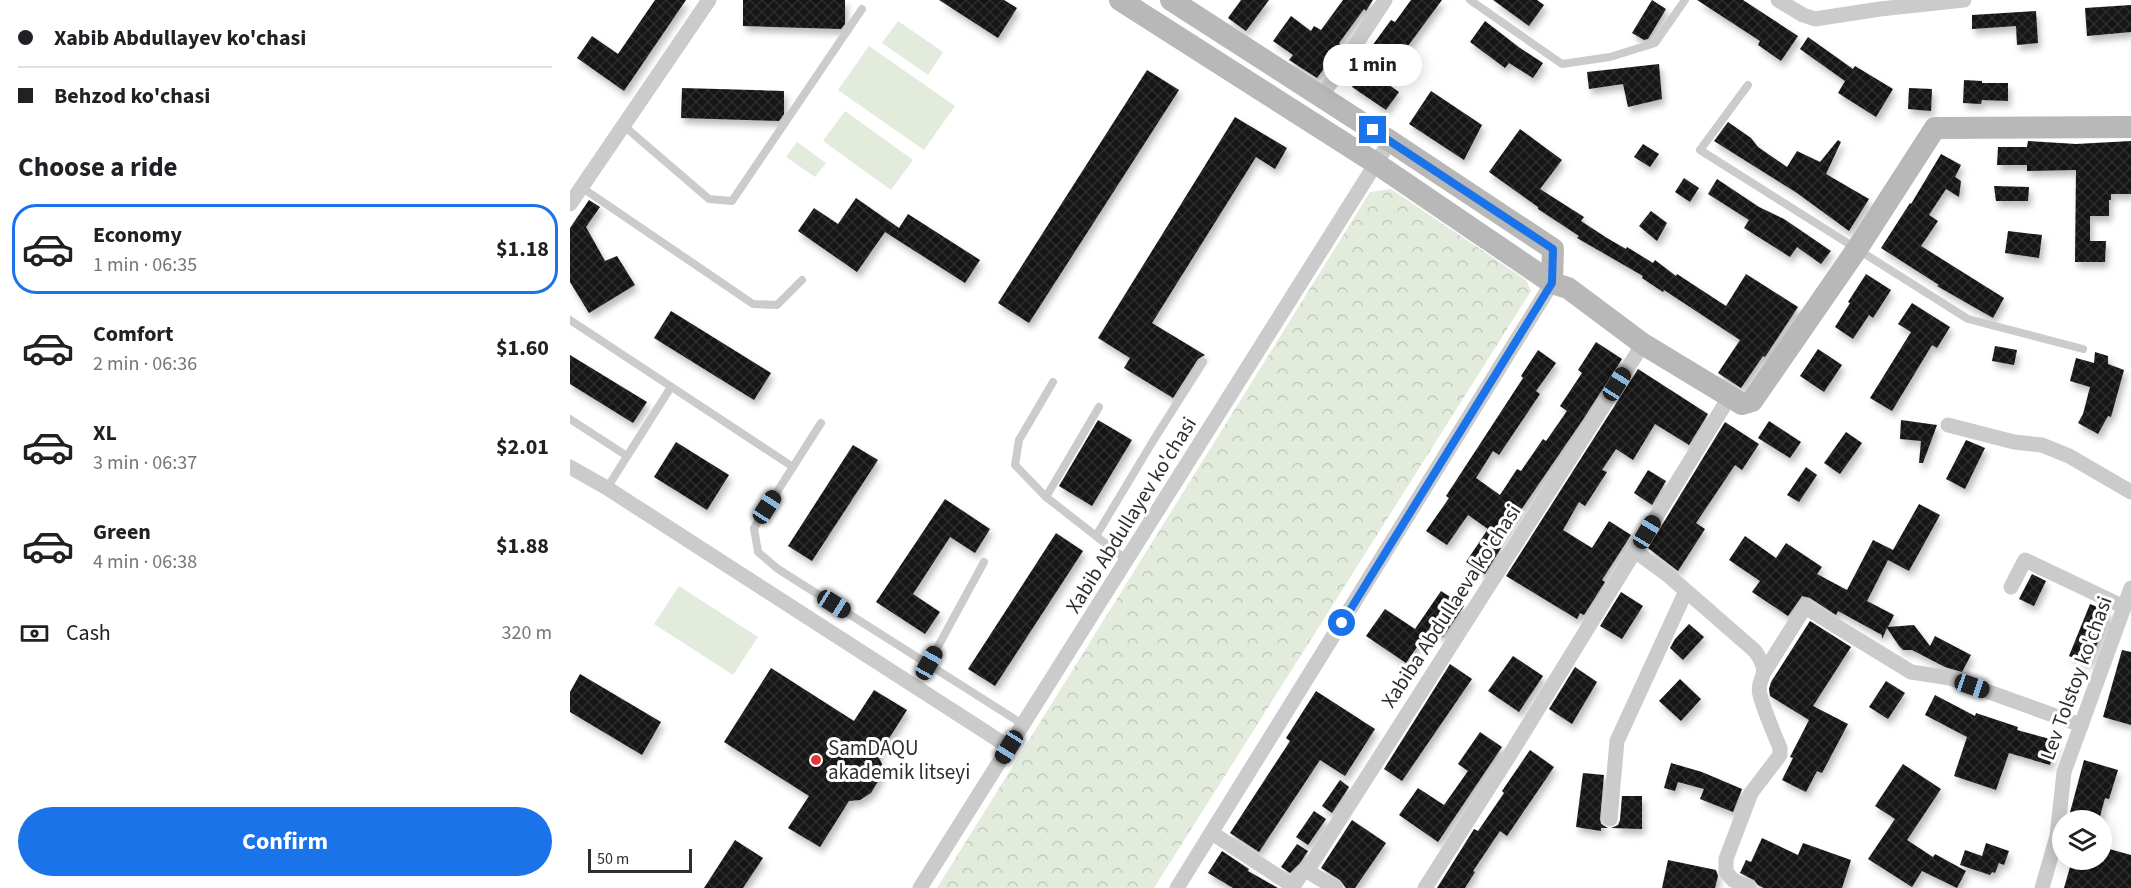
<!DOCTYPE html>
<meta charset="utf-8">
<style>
body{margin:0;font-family:"Source Sans 3",sans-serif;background:#f6f6f6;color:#202124;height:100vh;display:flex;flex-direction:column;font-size:22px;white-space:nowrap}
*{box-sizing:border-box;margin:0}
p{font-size:20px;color:#757577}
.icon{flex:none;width:33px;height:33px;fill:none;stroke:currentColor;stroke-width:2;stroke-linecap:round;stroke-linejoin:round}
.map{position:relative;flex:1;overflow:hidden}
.sheet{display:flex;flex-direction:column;background:#fff;width:570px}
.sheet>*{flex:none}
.hud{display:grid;align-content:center;height:132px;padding:0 18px;background:#fff}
.fabs{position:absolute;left:1482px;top:810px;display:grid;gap:12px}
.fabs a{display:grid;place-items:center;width:60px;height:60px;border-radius:50%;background:#fff;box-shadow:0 3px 15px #0003;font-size:30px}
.scale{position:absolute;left:18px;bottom:15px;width:104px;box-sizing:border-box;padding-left:6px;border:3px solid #2e2e2e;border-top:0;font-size:16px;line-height:21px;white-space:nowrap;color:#2e2e2e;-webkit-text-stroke:4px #fff;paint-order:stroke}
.end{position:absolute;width:27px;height:27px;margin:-14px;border:8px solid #1a73e8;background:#fff;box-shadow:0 0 0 3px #fff}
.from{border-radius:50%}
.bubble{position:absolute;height:42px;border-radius:21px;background:#fff;box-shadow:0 3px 15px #0003;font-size:20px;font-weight:700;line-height:42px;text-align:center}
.car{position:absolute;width:18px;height:36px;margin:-18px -9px;border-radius:8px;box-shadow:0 0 4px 2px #0007;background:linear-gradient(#222 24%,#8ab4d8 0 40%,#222 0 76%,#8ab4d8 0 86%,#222 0)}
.hud b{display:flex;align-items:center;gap:21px;height:57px;font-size:22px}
.hud b+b{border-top:2px solid #e0e0e0}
.hud i{width:15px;height:15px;background:#202124}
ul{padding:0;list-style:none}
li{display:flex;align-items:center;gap:18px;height:90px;margin:0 12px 9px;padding:0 6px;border:3px solid transparent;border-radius:24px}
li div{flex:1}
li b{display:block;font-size:22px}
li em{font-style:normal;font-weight:700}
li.active{border-color:#1a73e8}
li>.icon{width:54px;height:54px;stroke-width:1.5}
h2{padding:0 18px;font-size:27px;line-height:72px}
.pay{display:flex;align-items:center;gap:15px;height:66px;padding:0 18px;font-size:22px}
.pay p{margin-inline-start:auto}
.primary-button{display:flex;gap:12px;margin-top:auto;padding:12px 18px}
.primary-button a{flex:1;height:69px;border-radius:36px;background:#1a73e8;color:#fff;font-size:24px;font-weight:700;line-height:69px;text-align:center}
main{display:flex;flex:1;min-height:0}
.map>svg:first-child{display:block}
</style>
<main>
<section class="sheet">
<div class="hud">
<b><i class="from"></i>Xabib Abdullayev ko'chasi</b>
<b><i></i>Behzod ko'chasi</b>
</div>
<h2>Choose a ride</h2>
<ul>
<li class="active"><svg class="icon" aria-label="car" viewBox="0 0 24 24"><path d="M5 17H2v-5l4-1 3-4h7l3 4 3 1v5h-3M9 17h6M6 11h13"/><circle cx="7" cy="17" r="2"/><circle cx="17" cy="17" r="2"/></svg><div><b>Economy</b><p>1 min · 06:35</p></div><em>$1.18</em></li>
<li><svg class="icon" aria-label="car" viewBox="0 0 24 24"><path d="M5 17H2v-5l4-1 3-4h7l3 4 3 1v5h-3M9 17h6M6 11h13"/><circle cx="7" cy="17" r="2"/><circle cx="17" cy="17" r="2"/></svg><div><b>Comfort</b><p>2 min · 06:36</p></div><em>$1.60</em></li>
<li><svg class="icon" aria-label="car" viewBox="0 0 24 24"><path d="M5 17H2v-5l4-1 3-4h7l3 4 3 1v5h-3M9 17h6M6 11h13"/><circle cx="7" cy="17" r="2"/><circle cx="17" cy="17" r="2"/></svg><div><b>XL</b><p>3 min · 06:37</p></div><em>$2.01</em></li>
<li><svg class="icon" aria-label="car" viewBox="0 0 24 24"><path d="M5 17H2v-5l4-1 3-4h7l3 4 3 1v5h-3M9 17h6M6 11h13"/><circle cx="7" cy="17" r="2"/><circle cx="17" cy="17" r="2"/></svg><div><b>Green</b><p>4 min · 06:38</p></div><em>$1.88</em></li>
</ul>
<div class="pay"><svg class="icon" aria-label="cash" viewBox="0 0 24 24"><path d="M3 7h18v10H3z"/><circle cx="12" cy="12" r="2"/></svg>Cash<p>320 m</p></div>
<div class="primary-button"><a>Confirm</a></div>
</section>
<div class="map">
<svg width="1561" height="888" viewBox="0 0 1561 888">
<defs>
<pattern id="forest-crowns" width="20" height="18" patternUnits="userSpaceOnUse" patternTransform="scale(1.5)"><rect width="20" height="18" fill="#e2ebdc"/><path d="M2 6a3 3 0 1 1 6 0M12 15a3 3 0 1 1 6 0" fill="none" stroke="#c2cabd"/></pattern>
<pattern id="building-cross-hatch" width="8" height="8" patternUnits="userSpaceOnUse" patternTransform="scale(1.5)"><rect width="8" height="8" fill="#151515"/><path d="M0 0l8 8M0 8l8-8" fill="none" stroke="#2f2f2f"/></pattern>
<filter id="shadow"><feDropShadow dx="3" dy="5.5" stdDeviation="3" flood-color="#0004"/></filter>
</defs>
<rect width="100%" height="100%" fill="#fff"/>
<!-- grass -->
<g fill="#e2ebdc">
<path d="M328,21L373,52L358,75L312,43Z"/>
<path d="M299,46L385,106L354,150L268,90Z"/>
<path d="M275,111L343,160L321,190L253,141Z"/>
<path d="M227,142L256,163L245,177L216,157Z"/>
<path d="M109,586L188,637L163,675L84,624Z"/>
</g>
<!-- forest -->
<path fill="url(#forest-crowns)" d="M821,189L956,280L961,291L584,888H367L800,192Z"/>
<!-- building -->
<g fill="url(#building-cross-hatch)" filter="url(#shadow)">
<path d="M85,0H116L54,91L7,58L22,36L48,54Z"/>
<path d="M173,0H275V24L271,29L173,26Z"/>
<path d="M369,0H434L447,8L428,38Z"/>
<path d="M671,0H699L676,31L658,18Z"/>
<path d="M773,0H803L796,11L794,9L769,43L771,45L747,78L719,60L723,55L703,41L721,16L741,31L744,26L751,30Z"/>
<path d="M841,0H872L826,62L802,46L821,20L825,22Z"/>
<path d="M923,0H967L974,5L959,26Z"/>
<path d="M1082,0L1096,9L1078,39L1074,40L1062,33Z"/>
<path d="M1127,0H1173L1228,36L1211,61L1188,45L1190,41Z"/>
<path d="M1561,5V32L1517,36L1515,8Z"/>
<path d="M1466,11L1468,43L1447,45L1446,26L1402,29V15Z"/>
<path d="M915,21L950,48L973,63L963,78L939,63L935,68L900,42Z"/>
<path d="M1238,37L1283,69L1285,66L1323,89L1306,117L1268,93L1275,81L1230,49Z"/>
<path d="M1089,64L1092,99L1058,107L1053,84L1019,89L1017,72Z"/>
<path d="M795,68L829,92L816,110L782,87Z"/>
<path d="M577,70L609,90L459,323L428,303Z"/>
<path d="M1394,80L1412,81V83H1438V101L1412,100L1411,104L1393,103Z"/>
<path d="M112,88L214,91V114L209,121L111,118Z"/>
<path d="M1339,88L1362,89L1361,111L1338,109Z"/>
<path d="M861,91L912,125L894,160L839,124Z"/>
<path d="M665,117L717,148L705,169L686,157L582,323L635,355L628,359L603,398L554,368L560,358L528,338Z"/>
<path d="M1158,122L1181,138L1188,147L1217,167L1227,151L1250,162L1268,140L1271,142L1256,174L1299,199L1279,231L1227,193L1144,141Z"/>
<path d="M950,129L992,160L970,189L1014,217L1011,221L1037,238L1056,249L1057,247L1083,263L1085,260L1106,276L1107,274L1156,306L1176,274L1228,307L1195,357L1193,356L1171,388L1148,373L1170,340L1094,290L1093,292L1072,278L1073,276L1007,238L1009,236L968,209V207L919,172Z"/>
<path d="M1458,141L1506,144L1561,141V194H1541V200H1539V216H1520V241H1536L1535,262H1505L1506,170L1457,171V165H1427L1428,147H1457Z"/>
<path d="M1073,144L1089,154L1080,167L1064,157Z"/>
<path d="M1371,154L1391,165L1385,177L1391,181L1389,197L1376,189L1359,215L1368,221L1351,246L1434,298L1423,318L1367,286L1369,285L1311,248L1340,203L1341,204Z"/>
<path d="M1114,178L1129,188L1120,202L1105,192Z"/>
<path d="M1147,179L1189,207L1214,219L1261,251L1251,264L1227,247L1220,257L1174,228L1179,220L1138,194Z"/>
<path d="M1424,186L1459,187L1458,201H1426Z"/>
<path d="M286,198L329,228L338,214L410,260L395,283L315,232L287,272L228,231L244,208L268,224Z"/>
<path d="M19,200L30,207L16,227L35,261L47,256L65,285L19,313L0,282V228Z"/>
<path d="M1081,211L1097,223L1087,241L1069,226Z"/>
<path d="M1438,231L1472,235L1469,258L1435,253Z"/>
<path d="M1296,274L1321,290L1303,318L1299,315L1283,339L1265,327L1280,303L1278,302Z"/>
<path d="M1342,303L1380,327L1367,348L1362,345L1322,411L1300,398L1341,332L1328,324Z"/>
<path d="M101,311L201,373L184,400L84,338Z"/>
<path d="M1026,342L1052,359L1012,421L927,545L931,548L915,574L896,562L918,529L898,515L877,545L856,531L879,498L876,496L953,378L951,376L968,350L986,363L966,391L970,394L929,455L923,451L906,478L930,495L947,469L951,471L973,439L976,441L997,411L990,406L1012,373L1008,370Z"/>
<path d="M1425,346L1447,350L1444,365L1422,361Z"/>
<path d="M1248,349L1272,365L1254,392L1230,376Z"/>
<path d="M1525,352L1538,356V364L1554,370L1541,417L1538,416L1528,434L1508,423L1513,414L1520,387L1500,381L1506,358L1524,363Z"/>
<path d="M0,355L77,402L63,423L0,384Z"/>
<path d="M1068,369L1138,414L1119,445L1085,424L1063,460L1046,449L1032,470L1037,472L1015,506L1009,502L993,530L1022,548L1039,521L1061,535L1032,580L1035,582L1014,615L1010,613L1007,619L936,576Z"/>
<path d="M528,420L562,440L522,506L489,486Z"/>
<path d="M1331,420L1367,425L1353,463H1349L1351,441L1330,439Z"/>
<path d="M1199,421L1231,442L1220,458L1188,438Z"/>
<path d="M1155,422L1189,444L1172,470L1165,465L1126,523L1135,529L1108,571L1078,548Z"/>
<path d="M1276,432L1292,443L1270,474L1254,463Z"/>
<path d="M1396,440L1415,448L1395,489L1376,479Z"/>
<path d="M106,442L159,475L137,510L84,477Z"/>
<path d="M283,445L308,460L242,561L218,546Z"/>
<path d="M1236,467L1247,475L1229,502L1217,495Z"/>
<path d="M1078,470L1096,481L1082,505L1064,493Z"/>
<path d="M375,499L420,529L405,553L380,537L343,594L370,612L355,634L306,602Z"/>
<path d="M1349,504L1370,515L1339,571L1318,560L1297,601L1324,615L1318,627L1344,625L1360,646L1365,636L1401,655L1392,672L1375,667L1342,650H1333L1329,646L1317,628L1312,639V635L1268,611L1266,615L1240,598L1232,596L1218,616L1182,592L1190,581L1159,560L1175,536L1206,558L1216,543L1252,567L1247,574L1277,590L1303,540L1323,550Z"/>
<path d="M486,533L513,551L425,686L398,669Z"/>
<path d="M1462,574L1476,581L1464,606L1449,599Z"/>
<path d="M871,591L894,606L873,637L860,628L836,663L796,636L815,609L845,629Z"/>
<path d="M1051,592L1073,606L1052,639L1030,626Z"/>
<path d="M1520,604L1540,612L1519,664L1499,656Z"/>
<path d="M1240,621L1281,647L1243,706L1278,724L1252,773L1247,771L1236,792L1212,780L1223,758L1220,757L1239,720L1200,696L1199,689L1201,682Z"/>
<path d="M1119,624L1134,637L1113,660L1100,648L1105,639Z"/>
<path d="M1552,650L1561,652V725L1533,717Z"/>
<path d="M943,656L973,676L949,712L918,691Z"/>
<path d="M880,664L902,679L832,781L814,769Z"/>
<path d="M1005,667L1027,682L1002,724L979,709Z"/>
<path d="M201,668L284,721L304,690L337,710L308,756L312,764L310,778L301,793L290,800L279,801L250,847L218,828L239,796L154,742Z"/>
<path d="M10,674L91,722L72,755L0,712V692Z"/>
<path d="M1110,679L1131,699L1111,721L1089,701Z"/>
<path d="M1316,681L1335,693L1318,719L1299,707Z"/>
<path d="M746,691L805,729L775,776L750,760L689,852L660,833L720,741L716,738Z"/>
<path d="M1365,695L1405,716L1406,713L1448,727L1447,730L1487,741L1480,765L1439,753L1426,790L1384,776L1397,737L1355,715Z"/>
<path d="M910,732L932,747L868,842L829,815L848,788L874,805L898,771L888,764Z"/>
<path d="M960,750L984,767L937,836L930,831L903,871L905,872L895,888H867L904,829L908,831L934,793L932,791Z"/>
<path d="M1514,760L1548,770L1539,799L1535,798L1529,820H1498Z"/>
<path d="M1101,763L1132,772L1172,789L1163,812L1130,799L1134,789L1108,782L1105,791L1094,788Z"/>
<path d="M1333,764L1371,789L1337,840L1363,857L1365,854L1396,871L1387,888L1352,871L1342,887L1298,859L1325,819L1305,806Z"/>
<path d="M1013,773L1034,775L1030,819L1031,824L1038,828H1031V831L1006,827Z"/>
<path d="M770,780L779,787L762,813L752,806Z"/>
<path d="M1052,796H1072V829L1041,828L1048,825L1050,820Z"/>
<path d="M744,811L756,819L738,845L726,837Z"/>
<path d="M782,820L816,843L785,888H776L770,880L751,868Z"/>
<path d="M1192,838L1228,855L1233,843L1281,860L1272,888H1194L1188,885L1184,880L1170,873L1176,860L1181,862Z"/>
<path d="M165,840L193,858L173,888H134Z"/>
<path d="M1416,843L1439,851L1434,865L1429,863L1425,873L1422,872L1420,875L1390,865L1395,850L1412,856Z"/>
<path d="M727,844L738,851L730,863L720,873L711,867Z"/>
<path d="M1532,847L1561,855V888H1494L1502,860H1532Z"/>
<path d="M652,851L679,869L678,871L708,888H663L638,873Z"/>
<path d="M1098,860L1146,870L1148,876L1145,888H1092Z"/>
</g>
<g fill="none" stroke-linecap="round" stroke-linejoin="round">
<!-- lane -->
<g stroke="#cbcbcb" stroke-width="8">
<path d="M900,0L992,64L1040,57L1085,43L1115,0"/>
<path d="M1178,85L1130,150L1398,319L1513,349"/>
<path d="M54,126L139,199L162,201L292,9"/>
<path d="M11,187L183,304L207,305L232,280"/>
<path d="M0,320L223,467"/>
<path d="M483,382L449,440L445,465L476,497L526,536"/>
<path d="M0,419L57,456"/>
<path d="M251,423L184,528L188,552L208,569L454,725"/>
<path d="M37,488L101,387"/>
<path d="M476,497L529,407"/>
<path d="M557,560L526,536L583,441L633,362"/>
<path d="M359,663L414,562"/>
</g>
<!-- street -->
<g stroke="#cbcbcb" stroke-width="15">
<path d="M1208,0L1233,15L1245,19L1310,9L1394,0"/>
<path d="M751,97L815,0"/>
<path d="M0,204L139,0"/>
<path d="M1378,425L1444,442L1472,445L1499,456L1561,492"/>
<path d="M0,467L37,488L439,747"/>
<path d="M1065,551L1099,576L1185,651C1204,678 1185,676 1190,695C1195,713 1203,731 1210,748V755L1181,793L1156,859V872L1163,880L1179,888"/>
<path d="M1441,587L1455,560L1554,607"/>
<path d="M1195,671L1235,607L1341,672L1380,678L1511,725"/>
<path d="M1040,819L1047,741L1116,591"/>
<path d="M642,833L723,886"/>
<path d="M737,871L765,888"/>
<path d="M350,888L820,141"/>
<path d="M607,888L982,283"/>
<path d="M722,888L732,873L737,871L1073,344"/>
<path d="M855,888L941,753L1160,396"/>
<path d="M1472,888L1487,836L1494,772L1561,588"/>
</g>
<!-- secondary -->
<g stroke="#b8b8b8" stroke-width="22">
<path d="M550,0L807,164L982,283L998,288L1073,344L1172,404L1182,401L1287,249L1365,128L1561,127"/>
<path d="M601,0L820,141L983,249L982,283"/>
</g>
</g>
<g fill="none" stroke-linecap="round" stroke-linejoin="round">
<!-- route -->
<path stroke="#1a73e8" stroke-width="8" d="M772,623L982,283L983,249L803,130"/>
</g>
<!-- markers -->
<circle fill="#df3935" stroke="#fff" stroke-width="2" cx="246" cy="760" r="6"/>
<g text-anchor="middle" stroke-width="6" stroke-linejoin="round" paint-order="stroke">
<!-- street labels -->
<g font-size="21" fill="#2e2e2e" stroke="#fff">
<text transform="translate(561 515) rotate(-58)" y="7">Xabib Abdullayev ko'chasi</text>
<text transform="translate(881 606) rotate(-57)" y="7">Xabiba Abdullaeva ko'chasi</text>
<text transform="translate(1506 678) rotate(-70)" y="7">Lev Tolstoy ko'chasi</text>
</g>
<!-- poi labels -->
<g font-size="21" fill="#2e2e2e" stroke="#fff" text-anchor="start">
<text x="258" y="755">SamDAQU<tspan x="258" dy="24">akademik litseyi</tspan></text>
</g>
</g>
</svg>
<div class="fabs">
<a><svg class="icon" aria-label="layers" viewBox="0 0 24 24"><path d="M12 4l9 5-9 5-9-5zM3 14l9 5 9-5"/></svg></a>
</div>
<div class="scale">50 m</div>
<i class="end from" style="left:772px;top:623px"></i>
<i class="end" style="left:803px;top:130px"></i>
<div class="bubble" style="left:753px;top:44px;width:99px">1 min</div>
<i class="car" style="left:1047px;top:384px;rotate:32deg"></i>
<i class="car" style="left:197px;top:507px;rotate:33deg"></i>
<i class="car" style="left:1077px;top:532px;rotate:31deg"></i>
<i class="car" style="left:264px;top:604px;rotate:122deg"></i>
<i class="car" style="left:359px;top:663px;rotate:29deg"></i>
<i class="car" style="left:1402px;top:686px;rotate:109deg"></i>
<i class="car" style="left:439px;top:747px;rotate:212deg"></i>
</div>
</main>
